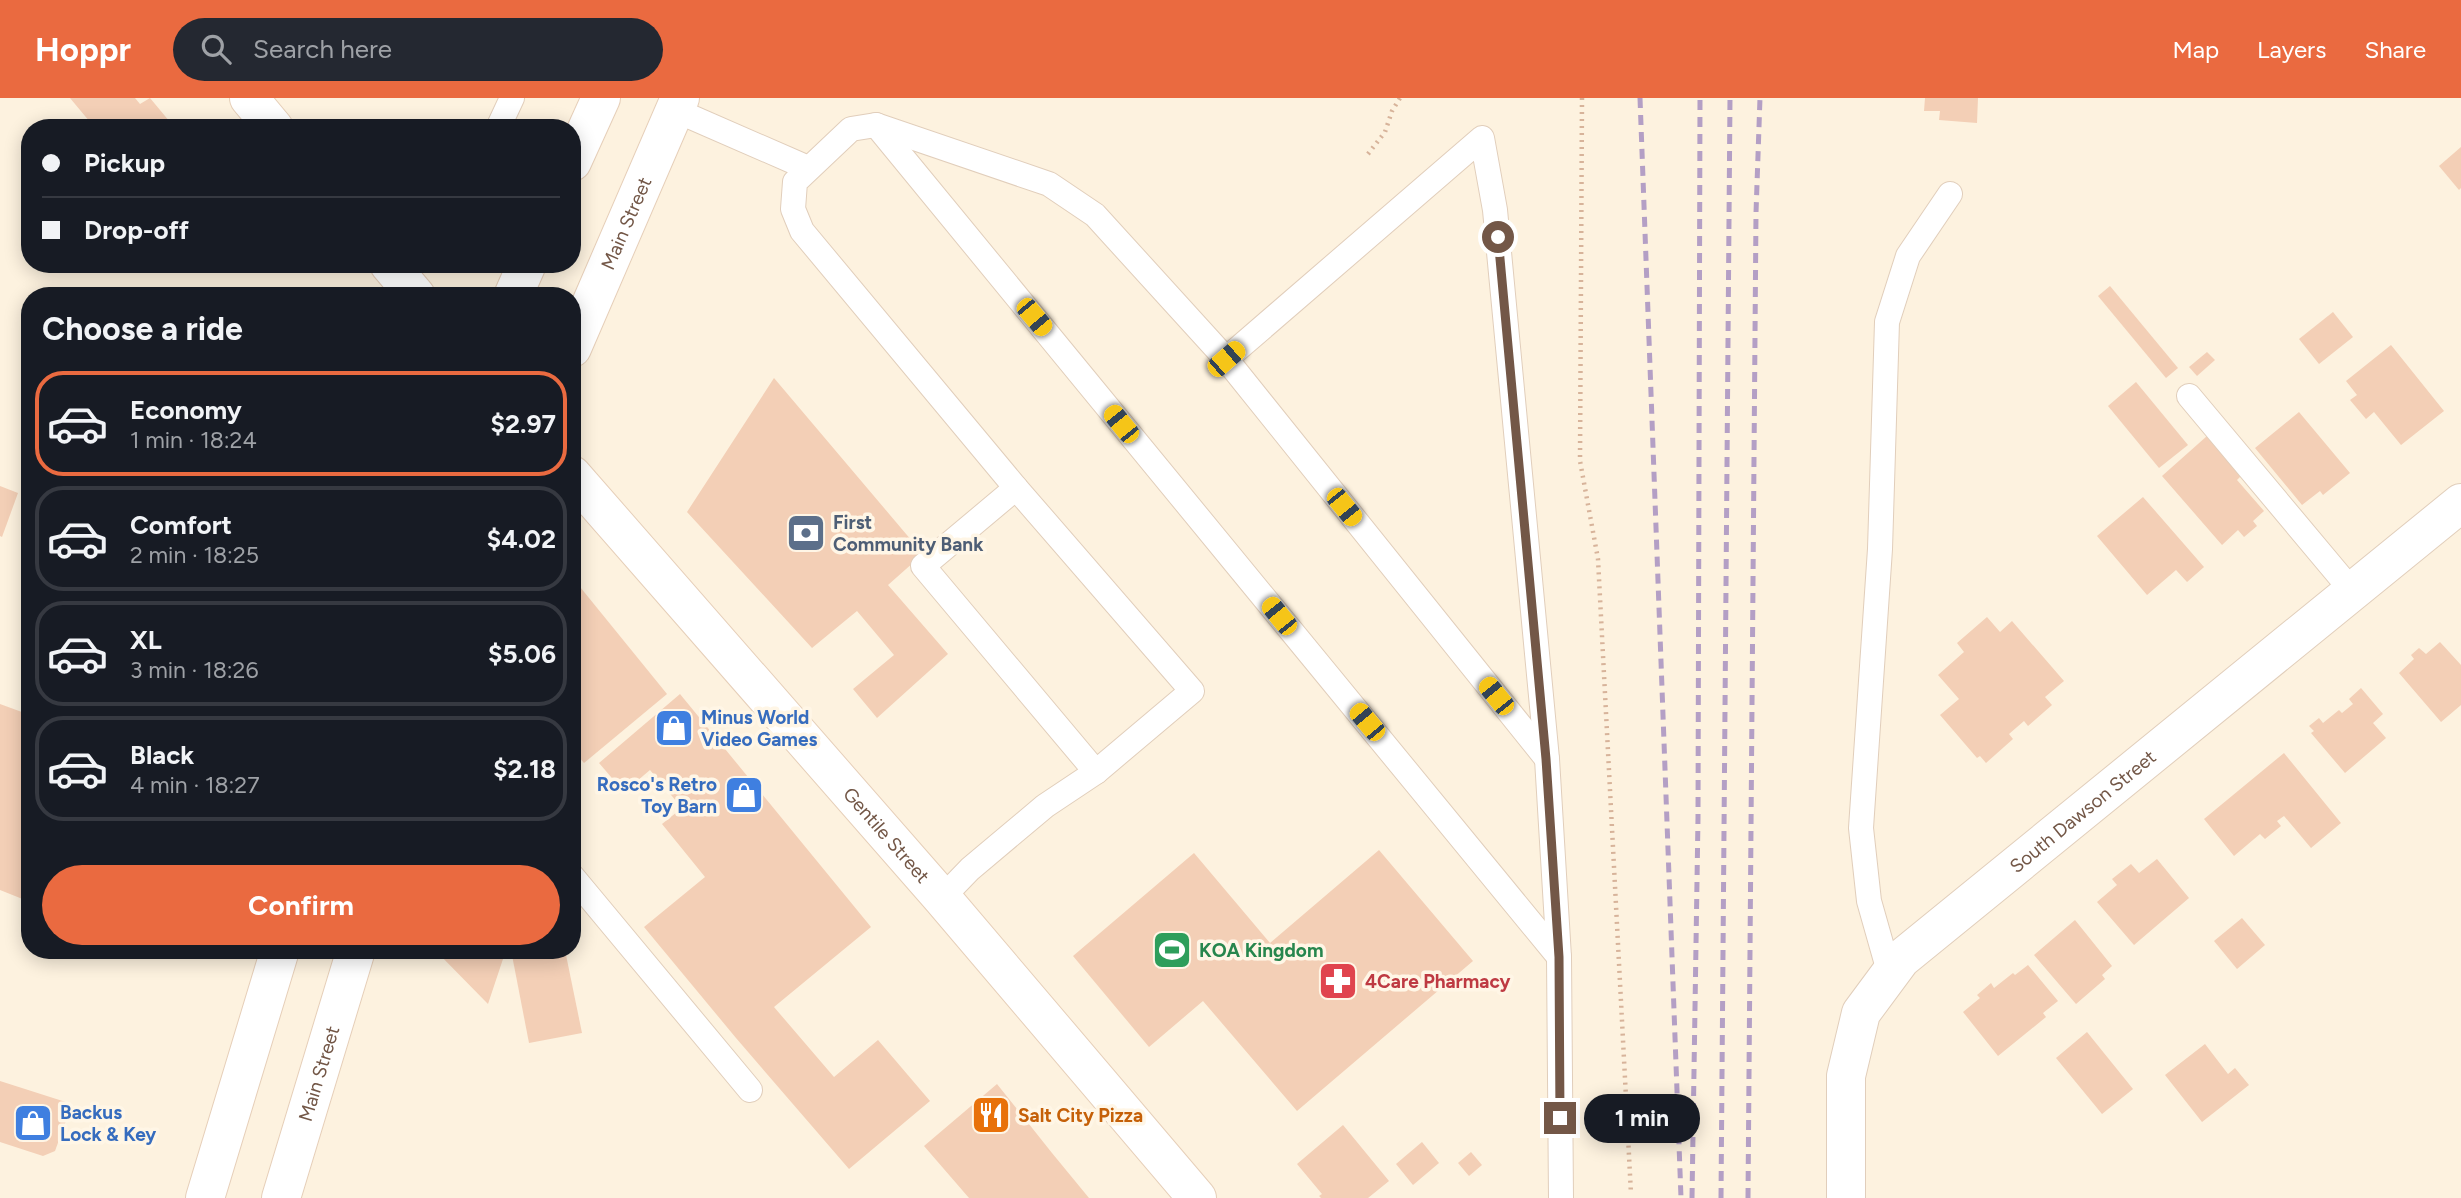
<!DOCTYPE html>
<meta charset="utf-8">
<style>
body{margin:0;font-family:Figtree,sans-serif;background:#242831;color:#f1f3f6;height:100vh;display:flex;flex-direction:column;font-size:26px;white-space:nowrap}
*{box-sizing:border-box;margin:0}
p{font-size:23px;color:#9ea1a6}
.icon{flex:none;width:38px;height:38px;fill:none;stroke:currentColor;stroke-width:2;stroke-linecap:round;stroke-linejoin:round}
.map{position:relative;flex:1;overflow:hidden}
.panel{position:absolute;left:21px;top:189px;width:560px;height:672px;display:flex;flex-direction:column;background:#171b24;border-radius:28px;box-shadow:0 4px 18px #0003}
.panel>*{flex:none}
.banner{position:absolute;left:21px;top:21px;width:560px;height:154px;border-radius:28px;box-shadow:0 4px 18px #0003;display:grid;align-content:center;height:154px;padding:0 21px;background:#171b24}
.end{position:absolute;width:32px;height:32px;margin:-16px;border:9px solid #735747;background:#fff;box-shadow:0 0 0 4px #fff}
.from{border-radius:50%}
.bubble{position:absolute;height:49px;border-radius:24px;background:#171b24;box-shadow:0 4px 18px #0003;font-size:23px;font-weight:700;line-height:49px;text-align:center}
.car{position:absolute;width:21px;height:42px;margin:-21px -10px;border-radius:9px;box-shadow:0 0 5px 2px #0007;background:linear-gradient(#f5c518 24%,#345 0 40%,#f5c518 0 76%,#345 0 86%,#f5c518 0)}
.banner b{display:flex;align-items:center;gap:24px;height:66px;font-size:26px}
.banner b+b{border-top:2px solid #363941}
.banner i{width:18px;height:18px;background:#f1f3f6}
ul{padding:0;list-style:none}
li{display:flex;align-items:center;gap:21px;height:105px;margin:0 14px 10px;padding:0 7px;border:4px solid #363941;border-radius:28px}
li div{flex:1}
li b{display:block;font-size:26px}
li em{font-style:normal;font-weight:700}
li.on{border-color:#ea6a40}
li>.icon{width:63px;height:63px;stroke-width:1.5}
h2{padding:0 21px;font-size:32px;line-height:84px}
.cta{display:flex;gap:14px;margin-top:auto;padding:14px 21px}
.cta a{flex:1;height:80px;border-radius:42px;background:#ea6a40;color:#fff;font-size:28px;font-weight:700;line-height:80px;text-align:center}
header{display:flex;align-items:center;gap:42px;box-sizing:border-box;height:98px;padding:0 35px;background:#ea6a40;color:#fff}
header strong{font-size:33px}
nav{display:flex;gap:38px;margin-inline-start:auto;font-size:24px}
.search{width:490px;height:63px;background:#242831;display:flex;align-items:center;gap:18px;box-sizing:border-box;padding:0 24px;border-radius:38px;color:#9ea1a6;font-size:26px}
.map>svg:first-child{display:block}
</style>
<header>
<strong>Hoppr</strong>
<div class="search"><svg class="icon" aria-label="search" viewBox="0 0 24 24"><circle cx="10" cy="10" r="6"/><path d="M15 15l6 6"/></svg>Search here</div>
<nav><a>Map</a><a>Layers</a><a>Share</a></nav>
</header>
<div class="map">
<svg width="2461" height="1100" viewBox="0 0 2461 1100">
<rect width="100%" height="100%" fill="#fdf2df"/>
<!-- building -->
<g fill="#f3cfb6">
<path d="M70,0H135L140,6L150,0L175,30H95Z"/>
<path d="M1925,0H1978L1977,25L1939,22L1940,13H1924Z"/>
<path d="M2461,49V90L2459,92L2439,68Z"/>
<path d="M2110,188L2178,270L2166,280L2098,198Z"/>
<path d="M2333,214L2353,239L2319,266L2299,241Z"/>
<path d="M2391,247L2444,313L2401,347L2374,314L2366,321L2350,302L2357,297L2346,283Z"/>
<path d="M2207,254L2215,262L2197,278L2189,269Z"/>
<path d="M774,280L923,456L888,487L948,556L877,620L853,591L894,557L857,513L812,550L687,414Z"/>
<path d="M2136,284L2188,347L2159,370L2108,308Z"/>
<path d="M2299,314L2350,375L2323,397L2320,393L2302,407L2255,350Z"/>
<path d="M2207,338L2241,378L2237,382L2264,413L2253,423L2257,428L2244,439L2238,432L2222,447L2162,378Z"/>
<path d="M0,388L18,395L2,439L0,438Z"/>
<path d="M2143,399L2204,469L2187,484L2176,472L2147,497L2097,438Z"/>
<path d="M576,484L667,596L584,665L572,651V487Z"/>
<path d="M1987,519L2000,534L2012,523L2064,583L2045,599L2052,607L2028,628L2024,623L2009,636L2013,641L1986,665L1980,658L1977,660L1940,617L1959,601L1938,577L1964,554L1957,545Z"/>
<path d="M2440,544L2461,567V607L2441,624L2399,575L2414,561L2411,557L2419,550L2426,556Z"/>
<path d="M2361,590L2383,616L2373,625L2386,640L2345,675L2311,635L2314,633L2309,628L2319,620L2323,625L2339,612L2342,615L2353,606L2349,601Z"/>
<path d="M680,596L871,829L774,909L834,979L878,942L930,1003L849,1071L736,940L644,829L705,779L662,726L682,710L650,672L624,694L599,665Z"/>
<path d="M0,606L30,617V804L0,792Z"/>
<path d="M2284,655L2341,725L2311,750L2284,718L2277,723L2281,728L2265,741L2260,736L2234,758L2204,721Z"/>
<path d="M1379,752L1473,863L1297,1013L1203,903L1149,949L1073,858L1194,755L1270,845Z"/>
<path d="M2157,761L2189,800L2134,847L2097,804L2117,787L2112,781L2131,766L2139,775Z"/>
<path d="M2242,820L2265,847L2237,871L2214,843Z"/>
<path d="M2075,822L2112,868L2102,877L2105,881L2076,906L2034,857Z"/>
<path d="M435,852H502L505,855L488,906Z"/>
<path d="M511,852H565L582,935L529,945Z"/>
<path d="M2028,867L2058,903L2043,915L2046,919L1998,958L1963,914L1980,900L1977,897L1991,885L1994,890L2013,875L2015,877Z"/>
<path d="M2087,934L2133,991L2102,1016L2056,960Z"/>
<path d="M2205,946L2228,976L2235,970L2249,987L2202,1024L2165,977Z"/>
<path d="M0,983L72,1006L55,1053L43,1058L0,1044Z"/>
<path d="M997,986L1052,1055L1089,1100H969L924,1048Z"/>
<path d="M1343,1027L1389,1083L1368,1100H1321L1319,1098L1322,1096L1297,1066Z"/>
<path d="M1422,1044L1439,1065L1413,1087L1396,1066Z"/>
<path d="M1471,1054L1482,1067L1469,1078L1458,1065Z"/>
</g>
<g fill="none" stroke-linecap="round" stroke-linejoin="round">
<!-- service casing -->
<g stroke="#e1cebb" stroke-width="26">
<g id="service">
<path d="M675,12L808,70"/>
<path d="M876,27L1559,859"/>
<path d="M498,30L512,0"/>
<path d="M1226,261L1482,40L1495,112L1547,661L1559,859L1561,1100"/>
<path d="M2189,298L2353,494"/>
<path d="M1016,390L923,468L1096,674"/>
<path d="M572,778L750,992"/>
<path d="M942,800L970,771L1045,708L1096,674L1192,593L1016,390L802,133L793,111L795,84L851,31L876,27L1049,86L1095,117L1226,261L1547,661"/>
<path d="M1890,877L1869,803L1861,730L1880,451L1887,224L1908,158L1950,96"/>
</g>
</g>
<!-- minor casing -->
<g stroke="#e1cebb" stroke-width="40">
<g id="minor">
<path id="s1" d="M1846,1100V978L1861,915L1901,861L2461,405"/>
</g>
</g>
<!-- secondary casing -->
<g stroke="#e6cfb9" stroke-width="40">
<g id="secondary">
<path d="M249,0L274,30"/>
<path d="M572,64L601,0"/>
<path d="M389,166L416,198"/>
<path d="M513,198L527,166"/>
<path id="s2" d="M572,250L680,0"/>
<path id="s3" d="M572,377L942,800L1197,1100"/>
<path d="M205,1100L280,852"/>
<path id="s4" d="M281,1100L356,852"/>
</g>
</g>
<!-- path -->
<g stroke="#d7b39a" stroke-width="4.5" stroke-dasharray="2 5" stroke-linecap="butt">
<path d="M1582,0L1580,363L1598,461L1631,1096"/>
<path d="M1368,56L1385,34L1392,13L1400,0"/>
</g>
<!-- service -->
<use href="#service" stroke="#fff" stroke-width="24"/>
<!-- minor -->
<use href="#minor" stroke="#fff" stroke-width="38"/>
<!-- secondary -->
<use href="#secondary" stroke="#fff" stroke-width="38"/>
<!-- rail -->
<g stroke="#b49fc5" stroke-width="5" stroke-dasharray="10 7" stroke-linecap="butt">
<path d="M1640,0L1681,1100"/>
<path d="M1692,1100L1698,720L1700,0"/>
<path d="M1721,1100L1730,0"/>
<path d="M1748,1100L1756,115L1760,0"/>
</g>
</g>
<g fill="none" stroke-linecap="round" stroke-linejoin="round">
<!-- route -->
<path stroke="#735747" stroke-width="9" d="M1498,139L1546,661L1559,859L1560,1020"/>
</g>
<!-- icons -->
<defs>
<g id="bank-square" transform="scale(2.0125)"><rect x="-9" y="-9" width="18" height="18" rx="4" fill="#5c6f8a" stroke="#fff6e6"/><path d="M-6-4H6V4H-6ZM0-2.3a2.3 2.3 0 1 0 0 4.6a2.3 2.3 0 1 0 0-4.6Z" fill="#fff"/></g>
<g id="shop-square" transform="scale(2.0125)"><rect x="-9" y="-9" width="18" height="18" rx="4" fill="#3f7fe0" stroke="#fff6e6"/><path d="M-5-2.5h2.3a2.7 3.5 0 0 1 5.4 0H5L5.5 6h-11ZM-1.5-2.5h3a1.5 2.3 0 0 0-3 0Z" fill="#fff"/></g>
<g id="stadium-square" transform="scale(2.0125)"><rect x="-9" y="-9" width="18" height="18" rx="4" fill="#2e9e5b" stroke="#fff6e6"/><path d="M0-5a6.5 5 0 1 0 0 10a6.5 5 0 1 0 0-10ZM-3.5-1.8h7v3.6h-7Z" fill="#fff"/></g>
<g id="pharmacy-square" transform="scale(2.0125)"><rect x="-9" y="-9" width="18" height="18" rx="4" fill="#e0444e" stroke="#fff6e6"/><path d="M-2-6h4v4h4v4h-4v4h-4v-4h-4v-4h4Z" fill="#fff"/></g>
<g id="restaurant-square" transform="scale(2.0125)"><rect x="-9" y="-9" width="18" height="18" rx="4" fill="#e8710a" stroke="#fff6e6"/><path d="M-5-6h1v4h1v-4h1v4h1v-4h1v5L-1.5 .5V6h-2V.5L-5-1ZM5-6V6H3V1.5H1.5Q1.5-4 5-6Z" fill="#fff"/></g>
</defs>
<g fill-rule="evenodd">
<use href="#bank-square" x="806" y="435"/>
<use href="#shop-square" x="674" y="630"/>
<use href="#shop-square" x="744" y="697"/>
<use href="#stadium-square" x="1172" y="852"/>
<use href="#pharmacy-square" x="1338" y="883"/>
<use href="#restaurant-square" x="991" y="1017"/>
<use href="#shop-square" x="33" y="1025"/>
</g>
<g text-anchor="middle" stroke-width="7" stroke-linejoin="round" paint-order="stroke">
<!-- street labels -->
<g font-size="19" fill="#735747" stroke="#fff6e6">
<text dy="7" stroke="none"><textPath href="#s2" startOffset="136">Main Street</textPath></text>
<text dy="7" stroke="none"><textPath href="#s1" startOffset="488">South Dawson Street</textPath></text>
<text dy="7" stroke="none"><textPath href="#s3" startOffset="478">Gentile Street</textPath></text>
<text dy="7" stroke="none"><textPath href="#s4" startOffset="130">Main Street</textPath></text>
</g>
<!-- service labels -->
<g font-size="19" font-weight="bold" fill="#4e5e75" stroke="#fff6e6" text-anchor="start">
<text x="833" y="431">First<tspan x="833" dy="22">Community Bank</tspan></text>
</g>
<!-- shop labels -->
<g font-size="19" font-weight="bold" fill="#366cbe" stroke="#fff6e6" text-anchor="start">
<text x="701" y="626">Minus World<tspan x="701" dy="22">Video Games</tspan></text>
<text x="717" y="693" text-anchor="end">Rosco's Retro<tspan x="717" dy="22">Toy Barn</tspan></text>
<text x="60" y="1021">Backus<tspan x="60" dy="22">Lock &amp; Key</tspan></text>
</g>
<!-- leisure labels -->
<g font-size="19" font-weight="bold" fill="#27864d" stroke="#fff6e6" text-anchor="start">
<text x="1199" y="859">KOA Kingdom</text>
</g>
<!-- health labels -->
<g font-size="19" font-weight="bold" fill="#be3a42" stroke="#fff6e6" text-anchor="start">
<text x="1365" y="890">4Care Pharmacy</text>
</g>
<!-- food labels -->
<g font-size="19" font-weight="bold" fill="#c56008" stroke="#fff6e6" text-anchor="start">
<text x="1018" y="1024">Salt City Pizza</text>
</g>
</g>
</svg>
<i class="end from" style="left:1498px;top:139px"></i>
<i class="end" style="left:1560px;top:1020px"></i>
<div class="bubble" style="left:1584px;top:996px;width:116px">1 min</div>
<i class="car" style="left:1034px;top:219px;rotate:140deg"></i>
<i class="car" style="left:1226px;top:261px;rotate:49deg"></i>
<i class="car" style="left:1121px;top:326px;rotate:321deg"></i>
<i class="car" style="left:1344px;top:409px;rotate:141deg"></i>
<i class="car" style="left:1279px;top:518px;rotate:321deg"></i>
<i class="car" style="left:1496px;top:598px;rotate:321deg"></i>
<i class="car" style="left:1367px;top:624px;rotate:320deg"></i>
<div class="banner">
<b><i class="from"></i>Pickup</b>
<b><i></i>Drop-off</b>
</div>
<section class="panel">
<h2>Choose a ride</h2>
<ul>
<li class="on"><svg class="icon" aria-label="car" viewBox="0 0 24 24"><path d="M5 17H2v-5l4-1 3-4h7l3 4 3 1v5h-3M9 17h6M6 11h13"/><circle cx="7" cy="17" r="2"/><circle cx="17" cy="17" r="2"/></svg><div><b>Economy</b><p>1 min · 18:24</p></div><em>$2.97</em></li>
<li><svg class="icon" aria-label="car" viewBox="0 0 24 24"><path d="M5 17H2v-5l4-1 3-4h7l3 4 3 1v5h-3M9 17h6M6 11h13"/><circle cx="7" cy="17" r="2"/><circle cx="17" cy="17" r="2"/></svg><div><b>Comfort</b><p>2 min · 18:25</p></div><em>$4.02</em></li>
<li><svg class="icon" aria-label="car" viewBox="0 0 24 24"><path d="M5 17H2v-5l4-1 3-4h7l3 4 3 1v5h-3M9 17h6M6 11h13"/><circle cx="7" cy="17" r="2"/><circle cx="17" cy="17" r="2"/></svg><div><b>XL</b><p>3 min · 18:26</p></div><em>$5.06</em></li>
<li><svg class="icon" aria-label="car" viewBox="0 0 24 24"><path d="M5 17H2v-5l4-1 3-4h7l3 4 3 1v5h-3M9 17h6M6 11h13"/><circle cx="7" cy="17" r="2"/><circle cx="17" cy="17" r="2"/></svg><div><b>Black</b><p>4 min · 18:27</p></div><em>$2.18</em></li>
</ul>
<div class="cta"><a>Confirm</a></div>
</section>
</div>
